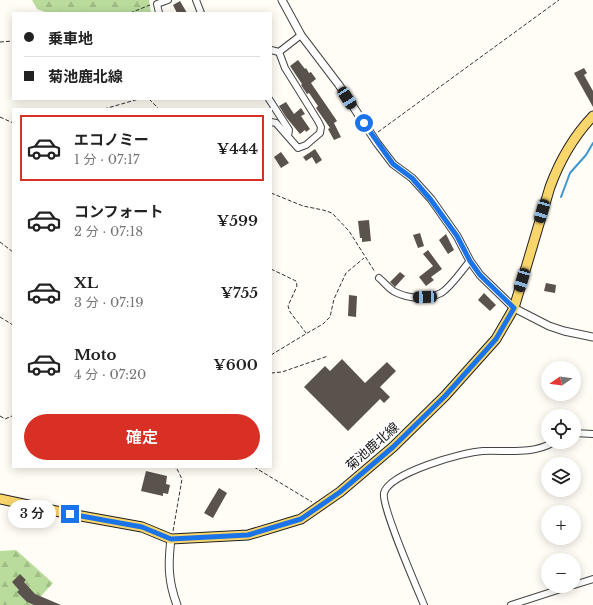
<!DOCTYPE html>
<html lang="ja">
<meta charset="utf-8">
<style>
body{margin:0;font-family:"Libre Baskerville","Noto Sans JP",serif;background:#f2f2f2;color:#222;height:100vh;display:flex;flex-direction:column;font-size:15px;white-space:nowrap}
*{box-sizing:border-box;margin:0}
p{font-size:13px;color:#767676}
.icon{flex:none;width:22px;height:22px;fill:none;stroke:currentColor;stroke-width:2;stroke-linecap:round;stroke-linejoin:round}
.map{position:relative;flex:1;overflow:hidden}
.side{position:absolute;left:12px;top:108px;width:260px;height:360px;display:flex;flex-direction:column;background:#fff;border-radius:0px;box-shadow:0 2px 10px #0003}
.side>*{flex:none}
.hud{position:absolute;left:12px;top:12px;width:260px;height:88px;border-radius:0px;box-shadow:0 2px 10px #0003;display:grid;align-content:center;height:88px;padding:0 12px;background:#fff}
.needle{width:26px;rotate:257deg}
.controls{position:absolute;left:541px;top:361px;display:grid;gap:8px}
.controls a{display:grid;place-items:center;width:40px;height:40px;border-radius:50%;background:#fff;box-shadow:0 2px 10px #0003;font-size:20px}
.end{position:absolute;width:18px;height:18px;margin:-9px;border:5px solid #1a73e8;background:#fff;box-shadow:0 0 0 2px #fff}
.from{border-radius:50%}
.bubble{position:absolute;height:28px;border-radius:14px;background:#fff;box-shadow:0 2px 10px #0003;font-size:13px;font-weight:600;line-height:28px;text-align:center}
.car{position:absolute;width:12px;height:24px;margin:-12px -6px;border-radius:5px;box-shadow:0 0 3px 1px #0007;background:linear-gradient(#222 24%,#8ab4d8 0 40%,#222 0 76%,#8ab4d8 0 86%,#222 0)}
.hud b{display:flex;align-items:center;gap:14px;height:38px;font-size:15px}
.hud b+b{border-top:1px solid #e0e0e0}
.hud i{width:10px;height:10px;background:#222}
ul{padding:7px 0 0;list-style:none}
li{display:flex;align-items:center;gap:12px;height:66px;margin:0 8px 6px;padding:0 4px;border:2px solid transparent;border-radius:0px}
li div{flex:1}
li b{display:block;font-size:15px}
li em{font-style:normal;font-weight:600}
li.on{border-color:#d93025}
li>.icon{width:36px;height:36px;stroke-width:1.5}
.button{display:flex;gap:8px;margin-top:auto;padding:8px 12px}
.button a{flex:1;height:46px;border-radius:24px;background:#d93025;color:#fff;font-size:16px;font-weight:600;line-height:46px;text-align:center}
.map>svg:first-child{display:block}
</style>
<div class="map">
<svg width="593" height="605" viewBox="0 0 593 605">
<defs>
<pattern id="forest-firs" width="22" height="20" patternUnits="userSpaceOnUse"><rect width="22" height="20" fill="#b9dc9c"/><path d="M5 1l3.5 6h-7zM16 11l3.5 6h-7z" fill="#9ebc85"/></pattern>
</defs>
<rect width="100%" height="100%" fill="#fffdf5"/>
<!-- forest -->
<g fill="url(#forest-firs)">
<path d="M32,0H149L151,13H48L37,9Z"/>
<path d="M16,550L53,583L33,605H0V551Z"/>
</g>
<g fill="none" stroke-linecap="round" stroke-linejoin="round">
<!-- stream -->
<path stroke="#3f96cf" stroke-width="2" d="M561,197L570,173L586,155L593,143"/>
</g>
<!-- building -->
<g fill="#5a524d">
<path d="M180,1L187,13H177L173,5Z"/>
<path d="M298,60L305,69L306,68L309,73L311,72L316,79L311,83L337,121L334,123L341,137L334,140L328,129L330,128L316,108L318,106L309,93L307,94L301,85L302,84L290,66Z"/>
<path d="M584,68L587,73L584,75L593,91V107L574,73Z"/>
<path d="M286,102L294,114L301,108L305,114L301,116L310,129L306,132L305,130L300,134L286,117L279,106Z"/>
<path d="M315,149L322,160L316,164L312,157L306,161L303,157Z"/>
<path d="M281,152L289,163L281,168L274,157Z"/>
<path d="M369,220L371,241L362,242V238H360L358,221Z"/>
<path d="M420,233L424,246L418,248L413,235Z"/>
<path d="M446,234L454,250L448,254L439,240Z"/>
<path d="M428,250L442,269L431,277L434,280L426,286L419,277L433,266L423,254Z"/>
<path d="M400,272L405,276L395,287L390,282Z"/>
<path d="M546,283L556,285L555,293L544,291Z"/>
<path d="M484,293L496,305L490,311L478,300Z"/>
<path d="M349,295L357,296L356,317L348,316Z"/>
<path d="M342,359L365,383L387,362L396,371L380,387L390,397L384,403L380,399L348,431L304,387L325,366L330,371Z"/>
<path d="M146,471L167,476L166,484L170,485L168,494L163,493V496L141,491Z"/>
<path d="M219,488L227,493L213,518L204,513Z"/>
<path d="M20,574L26,580L24,582L35,594L61,605H34L27,602L17,592L19,590L12,582Z"/>
</g>
<g fill="none" stroke-linecap="round" stroke-linejoin="round">
<!-- minor casing -->
<g stroke="#444" stroke-width="8">
<g id="minor">
<path d="M196,0L201,13"/>
<path d="M159,13L157,4L168,0"/>
<path d="M271,50L279,52"/>
<path d="M279,52L301,35"/>
<path d="M269,99L289,130L288,136"/>
<path d="M271,122L276,123L298,148L306,145L320,133L321,127L318,121L285,68L279,52"/>
<path d="M379,278C384,282 389,289 395,292C409,299 427,300 441,293C451,287 462,270 470,261"/>
<path d="M574,433L593,434"/>
<path d="M574,585L593,579"/>
<path d="M424,605C417,588 381,506 384,493C389,473 463,452 483,451C507,450 532,455 554,442"/>
<path d="M511,605L570,586"/>
</g>
</g>
<!-- tertiary casing -->
<g stroke="#444" stroke-width="9">
<g id="tertiary">
<path d="M282,0L301,35L339,85L377,143L393,164L412,178L431,199L457,236L470,261L480,275L514,308L549,326L564,331L593,337"/>
<path d="M171,539C168,564 168,581 177,605"/>
</g>
</g>
<!-- primary casing -->
<g stroke="#222" stroke-width="11">
<path id="primary" d="M0,499L70,514L142,527L171,539L248,535L301,519L340,492L393,447L445,396L496,339L514,308L550,187C560,160 573,137 593,116"/>
</g>
<!-- path -->
<g stroke="#333" stroke-width="1" stroke-dasharray="4 2" stroke-linecap="butt">
<path d="M130,13L150,5"/>
<path d="M0,42L13,41"/>
<path d="M149,99L159,109"/>
<path d="M104,109L139,99"/>
<path d="M0,117L13,123"/>
<path d="M378,132L559,0"/>
<path d="M271,193L303,206L323,210L332,213L349,231L375,272"/>
<path d="M0,242L13,252"/>
<path d="M271,269L296,281L297,286L288,306L290,312L306,333"/>
<path d="M0,317L13,325"/>
<path d="M271,355L309,332L323,324L330,317L334,299L346,273L364,258"/>
<path d="M271,373L282,372L328,356"/>
<path d="M0,416L5,419L12,416"/>
<path d="M254,467L312,502"/>
<path d="M173,531L182,479L177,469L174,467"/>
</g>
<!-- minor -->
<use href="#minor" stroke="#fff" stroke-width="6"/>
<!-- tertiary -->
<use href="#tertiary" stroke="#fff" stroke-width="7"/>
<!-- primary -->
<use href="#primary" stroke="#f9d66b" stroke-width="9"/>
</g>
<g fill="none" stroke-linecap="round" stroke-linejoin="round">
<!-- route -->
<path stroke="#1a73e8" stroke-width="5" d="M70,514L142,527L171,539L248,535L301,519L340,492L393,447L445,396L496,339L514,308L480,275L470,261L457,236L431,200L412,178L393,164L364,123"/>
</g>
<g text-anchor="middle" stroke-width="4" stroke-linejoin="round" paint-order="stroke">
<!-- street labels -->
<g font-size="13" fill="#111" stroke="#fff">
<text transform="translate(372 446) rotate(-41)" y="5">菊池鹿北線</text>
</g>
</g>
</svg>
<div class="controls">
<a><svg class="needle" viewBox="-14 -14 28 28"><path d="M0-13l5 13h-10z" fill="#e53935"/><path d="M0 13l5-13h-10z" fill="#767676"/></svg></a>
<a><svg class="icon" aria-label="locate" viewBox="0 0 24 24"><circle cx="12" cy="12" r="6"/><path d="M12 2v4M12 18v4M2 12h4M18 12h4"/></svg></a>
<a><svg class="icon" aria-label="layers" viewBox="0 0 24 24"><path d="M12 4l9 5-9 5-9-5zM3 14l9 5 9-5"/></svg></a>
<a>+</a>
<a>−</a>
</div>
<i class="end from" style="left:364px;top:123px"></i>
<i class="end" style="left:70px;top:514px"></i>
<div class="bubble" style="left:8px;top:500px;width:48px">3 分</div>
<i class="car" style="left:347px;top:98px;rotate:147deg"></i>
<i class="car" style="left:542px;top:211px;rotate:196deg"></i>
<i class="car" style="left:522px;top:280px;rotate:197deg"></i>
<i class="car" style="left:425px;top:297px;rotate:268deg"></i>
<div class="hud">
<b><i class="from"></i>乗車地</b>
<b><i></i>菊池鹿北線</b>
</div>
<section class="side">
<ul>
<li class="on"><svg class="icon" aria-label="car" viewBox="0 0 24 24"><path d="M5 17H2v-5l4-1 3-4h7l3 4 3 1v5h-3M9 17h6M6 11h13"/><circle cx="7" cy="17" r="2"/><circle cx="17" cy="17" r="2"/></svg><div><b>エコノミー</b><p>1 分 · 07:17</p></div><em>¥444</em></li>
<li><svg class="icon" aria-label="car" viewBox="0 0 24 24"><path d="M5 17H2v-5l4-1 3-4h7l3 4 3 1v5h-3M9 17h6M6 11h13"/><circle cx="7" cy="17" r="2"/><circle cx="17" cy="17" r="2"/></svg><div><b>コンフォート</b><p>2 分 · 07:18</p></div><em>¥599</em></li>
<li><svg class="icon" aria-label="car" viewBox="0 0 24 24"><path d="M5 17H2v-5l4-1 3-4h7l3 4 3 1v5h-3M9 17h6M6 11h13"/><circle cx="7" cy="17" r="2"/><circle cx="17" cy="17" r="2"/></svg><div><b>XL</b><p>3 分 · 07:19</p></div><em>¥755</em></li>
<li><svg class="icon" aria-label="car" viewBox="0 0 24 24"><path d="M5 17H2v-5l4-1 3-4h7l3 4 3 1v5h-3M9 17h6M6 11h13"/><circle cx="7" cy="17" r="2"/><circle cx="17" cy="17" r="2"/></svg><div><b>Moto</b><p>4 分 · 07:20</p></div><em>¥600</em></li>
</ul>
<div class="button"><a>確定</a></div>
</section>
</div>
